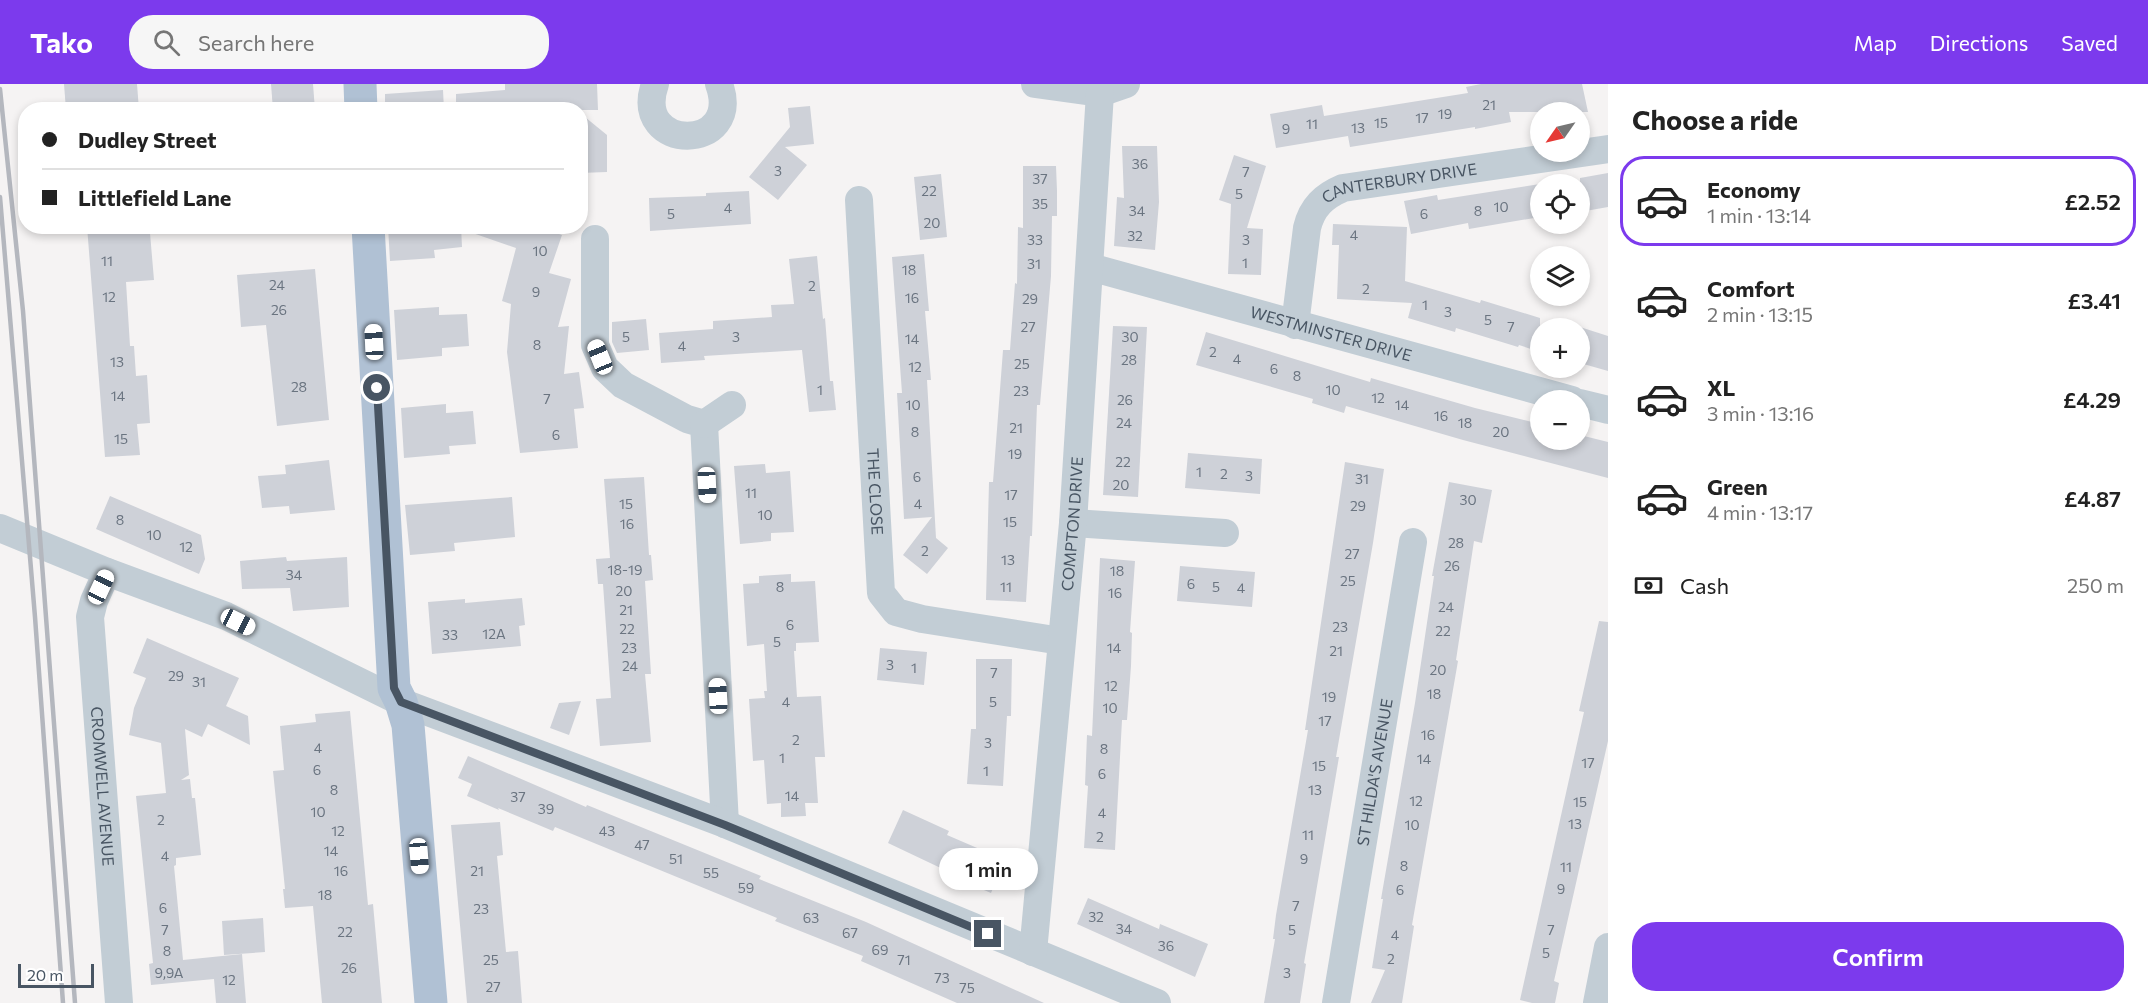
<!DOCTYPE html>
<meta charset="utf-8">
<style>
body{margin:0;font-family:Commissioner,sans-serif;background:#f6f6f6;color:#222;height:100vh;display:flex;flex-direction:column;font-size:22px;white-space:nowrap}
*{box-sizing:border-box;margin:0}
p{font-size:20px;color:#767676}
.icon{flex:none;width:33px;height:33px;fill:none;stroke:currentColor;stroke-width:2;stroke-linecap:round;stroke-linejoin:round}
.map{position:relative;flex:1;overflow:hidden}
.side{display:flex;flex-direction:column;background:#fff;width:540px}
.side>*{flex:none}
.guide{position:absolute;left:18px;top:18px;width:570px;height:132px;border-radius:24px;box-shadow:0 3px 9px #0003;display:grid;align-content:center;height:132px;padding:0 24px;background:#fff}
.needle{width:39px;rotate:236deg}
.tools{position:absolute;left:1530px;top:18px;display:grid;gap:12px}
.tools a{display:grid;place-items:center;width:60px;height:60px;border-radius:50%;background:#fff;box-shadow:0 3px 9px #0003;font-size:30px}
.scale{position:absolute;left:18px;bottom:15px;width:76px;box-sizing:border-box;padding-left:6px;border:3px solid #485563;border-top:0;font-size:16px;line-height:21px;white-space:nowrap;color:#485563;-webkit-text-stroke:4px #fff;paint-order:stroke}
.end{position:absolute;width:27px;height:27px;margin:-14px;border:8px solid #485563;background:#fff;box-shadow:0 0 0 3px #fff}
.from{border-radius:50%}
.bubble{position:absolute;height:42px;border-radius:21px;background:#fff;box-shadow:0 3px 9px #0003;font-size:20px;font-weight:600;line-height:42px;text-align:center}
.car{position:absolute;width:18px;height:36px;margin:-18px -9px;border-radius:8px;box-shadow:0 0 4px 2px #0007;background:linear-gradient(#fff 24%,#345 0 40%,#fff 0 76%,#345 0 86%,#fff 0)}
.guide b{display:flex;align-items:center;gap:21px;height:57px;font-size:22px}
.guide b+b{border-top:2px solid #e0e0e0}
.guide i{width:15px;height:15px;background:#222}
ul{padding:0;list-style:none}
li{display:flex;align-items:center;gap:18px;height:90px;margin:0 12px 9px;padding:0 12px;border:3px solid transparent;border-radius:24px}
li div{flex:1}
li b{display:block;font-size:22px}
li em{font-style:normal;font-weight:600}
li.on{border-color:#7c3aed}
li>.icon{width:54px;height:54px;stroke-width:1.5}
h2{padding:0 24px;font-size:27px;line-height:72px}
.pay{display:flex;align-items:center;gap:15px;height:66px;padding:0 24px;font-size:22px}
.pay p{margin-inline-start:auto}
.cta{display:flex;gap:12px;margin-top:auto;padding:12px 24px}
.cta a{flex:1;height:69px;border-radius:24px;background:#7c3aed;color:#fff;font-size:24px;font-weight:600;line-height:69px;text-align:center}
header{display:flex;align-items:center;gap:36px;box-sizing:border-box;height:84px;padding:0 30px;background:#7c3aed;color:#fff}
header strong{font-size:28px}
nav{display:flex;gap:33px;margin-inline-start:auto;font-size:21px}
.search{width:420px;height:54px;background:#f6f6f6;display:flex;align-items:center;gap:15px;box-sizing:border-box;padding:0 21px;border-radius:24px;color:#767676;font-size:22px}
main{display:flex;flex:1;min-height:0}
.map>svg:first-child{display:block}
</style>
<header>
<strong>Tako</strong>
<div class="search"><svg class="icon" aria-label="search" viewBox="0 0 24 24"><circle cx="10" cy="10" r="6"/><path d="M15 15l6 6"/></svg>Search here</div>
<nav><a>Map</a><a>Directions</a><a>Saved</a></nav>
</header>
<main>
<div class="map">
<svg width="1608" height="919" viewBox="0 0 1608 919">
<rect width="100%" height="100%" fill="#f5f3f3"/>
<!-- building -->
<g fill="#ced1d8">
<path d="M64,0H137L139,26H66Z"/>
<path d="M271,0H313L315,26H273Z"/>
<path d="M505,0H597L598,26H456V10L505,6Z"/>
<path d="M1481,0H1582L1588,28H1509L1511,38L1475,45V43L1350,63L1348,52L1276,64L1270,30L1322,21L1324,32L1468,9L1466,3Z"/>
<path d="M443,6L444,26H385V10Z"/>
<path d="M810,22L814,60L785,63L807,81L778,116L749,93L790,43L788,24Z"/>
<path d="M580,29L607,51V88L580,89Z"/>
<path d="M1122,62H1157L1159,118L1155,166L1114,162L1117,113L1124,114Z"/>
<path d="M1234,71L1266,82L1247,144L1263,145L1261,191L1228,190L1231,120L1219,116Z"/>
<path d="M1023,82H1056L1057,107V132H1052L1051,192L1040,321H1037L1032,452H1030L1026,518L986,516L989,398H993L1003,266H1010L1015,199L1017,200L1018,143L1023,144Z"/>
<path d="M1608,89V123L1580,128V94Z"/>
<path d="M941,90L947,153L920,156L914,93Z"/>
<path d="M1540,100V133L1469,145L1468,139L1411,150L1404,117L1437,111L1438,116Z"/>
<path d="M749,107L751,140L650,147L649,114L706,112V109Z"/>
<path d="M1333,140L1407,143L1405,197L1480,219L1481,216L1540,234V268L1519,261L1518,263L1456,244L1455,248L1408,234L1412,219L1337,215L1339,161H1332Z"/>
<path d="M87,142H124V150L150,149L154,196L126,198L130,262H134L136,292L147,291L150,339L137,340L140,371L105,373Z"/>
<path d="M388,142H461L462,163L434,166L435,174L390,177Z"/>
<path d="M465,142H537L562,151L549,189L571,195L558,243L569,242L564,290L579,288L584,324L574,325L578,364L520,369L507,268L511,220L502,217L516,164L464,146Z"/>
<path d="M924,170L929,227H925L931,296H927L936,454L948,464L927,490L903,471L932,433L904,435L897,309H902L892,173Z"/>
<path d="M817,172L823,235L825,234L830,297H833L836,326L809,328L802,266L704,272L705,276L661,279L659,249L713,245V237L772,233L771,221L794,220L789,175Z"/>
<path d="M315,185L329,336L277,342L266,241L241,243L237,191Z"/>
<path d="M439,223V231L467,230L469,262L442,264V272L397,276L394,226Z"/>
<path d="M646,235L649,266L617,269L612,258V238Z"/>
<path d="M1113,242L1147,243L1138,413L1103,411Z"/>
<path d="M1580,243L1608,252V287L1580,279Z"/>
<path d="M1206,248L1370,298L1371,294L1475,324L1540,340V356H1580V351L1608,358V394L1463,356L1346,322L1344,329L1312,319L1313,315L1196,281Z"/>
<path d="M446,320V329L473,327L476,360L449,362L450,370L404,374L401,324Z"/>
<path d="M1188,369L1262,375L1260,410L1185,404Z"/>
<path d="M329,376L335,426L290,430L289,422L262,424L258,392L286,390L285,381Z"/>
<path d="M1345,378L1384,385L1373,459L1336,673H1339L1304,879L1306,880L1300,919H1264L1275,855H1273L1276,831L1308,646H1305Z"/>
<path d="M765,380L766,389L790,387L794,448L771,449V457L740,460L734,382Z"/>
<path d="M644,393L649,471H651L653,496L645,497L651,590H645L651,658L600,662L596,615L611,614L603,500H598L596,475L610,474L604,395Z"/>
<path d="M1449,398L1492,406L1482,459L1474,457L1456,576L1458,577L1412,841L1414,842L1402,919H1371L1385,886L1372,884L1383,815H1381L1415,619L1434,492H1432Z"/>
<path d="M110,412L201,451L205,475L199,490L96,445Z"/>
<path d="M512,413L515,453L454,459L455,467L410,471L405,421Z"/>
<path d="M286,473L287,477L347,473L349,523L293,527L290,504L242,505L240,477Z"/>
<path d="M1100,474L1135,477L1130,548L1132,549L1131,582L1127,636H1122L1115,766L1084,764L1088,702L1085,701L1087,651L1092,652Z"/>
<path d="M1180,482L1255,488L1252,523L1177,517Z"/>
<path d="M791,490V498L815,497L819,558L796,559V567H794L797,613L821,612L825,673H815L818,719H805L806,732L781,733V719L767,720L764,676L753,677L749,615L765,614L764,607H767L764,560L747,562L743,500L759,499V492Z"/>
<path d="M522,514L525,541L519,542L521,562L432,570L428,518L465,515V519Z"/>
<path d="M1599,537L1608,538V657L1554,897L1559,899L1555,919H1532L1520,916L1584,628L1579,627Z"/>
<path d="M147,554L239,594L226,622L248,632L250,661L208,640L202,653L185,645L189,691L181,696L190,695L192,714H195L201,771L176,774V781L174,782L183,876L242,870L246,919H216L214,895L151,901L149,880L153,879L136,712L166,709L161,659L129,651L134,624L146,594L133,589Z"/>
<path d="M880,564L927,568L924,601L877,596Z"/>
<path d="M976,575H1012L1011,632H1007L1003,702L967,700L971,645H976Z"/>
<path d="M581,617L569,651L550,644L559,619Z"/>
<path d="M350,627L368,821L373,820L382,919H322L313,822L285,824L283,805H285L273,687L284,686L280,642L316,638L315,630Z"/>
<path d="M468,672L586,723L587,721L761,792L759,795L866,838L1044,919H957L861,877L863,872L775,837L777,834L555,743L553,747L498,724L499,726L467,712L472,700L458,694Z"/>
<path d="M903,726L949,747L947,751L1005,776L991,809L946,790L947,787L888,759Z"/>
<path d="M500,738L503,771L497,772L506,868L518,867L522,919H467L451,741Z"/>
<path d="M1088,814L1159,845L1160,840L1208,860L1195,893L1077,840Z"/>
<path d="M263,834L265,868L224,871L222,837Z"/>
</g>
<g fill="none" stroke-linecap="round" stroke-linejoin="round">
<!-- minor -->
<g stroke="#c2cdd5" stroke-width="28">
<path d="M655,0C631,69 744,69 719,0"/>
<path d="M1035,0L1100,9L1126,0"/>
<path id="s1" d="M859,116L881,509L896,528L922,535L1061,557"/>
<path d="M595,155V261L605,284L623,301L687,335L704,340L725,740"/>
<path id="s2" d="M1090,183L1572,316"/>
<path id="s3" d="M1295,241L1307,144C1312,123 1324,112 1343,104L1608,65"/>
<path d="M1580,319L1608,326"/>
<path d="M704,340L732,321"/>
<path d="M1073,439L1225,449"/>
<path d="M0,444L107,488L226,532L401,618L725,740L1157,919"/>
<path id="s4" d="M107,488L94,517L90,533L119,919"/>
<path id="s5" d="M1033,868L1073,439L1100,9"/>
<path id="s6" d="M1336,919L1413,458"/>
<path d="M1597,919L1608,863"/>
</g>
<!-- major -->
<g stroke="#b0c1d4" stroke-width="33">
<path d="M360,0L361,26"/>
<path d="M368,142L394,604L401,618L408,641L431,919"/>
</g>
<!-- rail -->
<g stroke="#b4b7be" stroke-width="4.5">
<path d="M0,5L23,227L75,919"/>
<path d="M0,113L35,533L63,919"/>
</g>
</g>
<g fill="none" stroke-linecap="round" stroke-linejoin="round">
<!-- route -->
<path stroke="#485563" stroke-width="8" d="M377,304L394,604L401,618L725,741L988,850"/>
</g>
<g text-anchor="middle" stroke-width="4.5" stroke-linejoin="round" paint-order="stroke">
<!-- number labels -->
<g font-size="14" fill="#6a7480">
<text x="1489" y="26">21</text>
<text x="1445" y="35">19</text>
<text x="1422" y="39">17</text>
<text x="1381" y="44">15</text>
<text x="1312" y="45">11</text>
<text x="1358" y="49">13</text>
<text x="1286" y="50">9</text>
<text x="1140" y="85">36</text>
<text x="778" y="92">3</text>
<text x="1246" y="93">7</text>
<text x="1040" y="100">37</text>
<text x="929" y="112">22</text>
<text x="1239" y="115">5</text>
<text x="1040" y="125">35</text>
<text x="1501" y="128">10</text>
<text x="728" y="129">4</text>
<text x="1137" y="132">34</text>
<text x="1478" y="132">8</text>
<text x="671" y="135">5</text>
<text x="1424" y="135">6</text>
<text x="932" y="144">20</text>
<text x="1354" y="156">4</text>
<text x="1135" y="157">32</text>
<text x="1035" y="161">33</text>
<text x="1246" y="161">3</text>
<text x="540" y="172">10</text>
<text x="107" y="182">11</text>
<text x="1245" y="184">1</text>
<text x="1034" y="185">31</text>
<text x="909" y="191">18</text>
<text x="277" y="206">24</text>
<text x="812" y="207">2</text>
<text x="1366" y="210">2</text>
<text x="536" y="213">9</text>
<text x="109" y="218">12</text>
<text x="912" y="219">16</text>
<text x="1030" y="220">29</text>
<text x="1425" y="226">1</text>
<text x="279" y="231">26</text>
<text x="1448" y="233">3</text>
<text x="1488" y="241">5</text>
<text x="1028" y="248">27</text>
<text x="1511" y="248">7</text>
<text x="626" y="258">5</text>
<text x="736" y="258">3</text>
<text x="1130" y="258">30</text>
<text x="912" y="260">14</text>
<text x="537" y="266">8</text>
<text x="682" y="267">4</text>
<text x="1213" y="273">2</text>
<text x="1237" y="280">4</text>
<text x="1129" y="281">28</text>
<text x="117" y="283">13</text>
<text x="1022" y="285">25</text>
<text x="915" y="288">12</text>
<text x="1274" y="290">6</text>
<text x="1297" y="297">8</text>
<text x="299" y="308">28</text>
<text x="820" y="311">1</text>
<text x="1333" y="311">10</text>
<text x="1021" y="312">23</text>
<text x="118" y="317">14</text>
<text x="1378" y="319">12</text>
<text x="547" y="320">7</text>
<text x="1125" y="321">26</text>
<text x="913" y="326">10</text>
<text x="1402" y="326">14</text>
<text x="1441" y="337">16</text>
<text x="1124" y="344">24</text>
<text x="1465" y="344">18</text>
<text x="1016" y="349">21</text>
<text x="915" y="353">8</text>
<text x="1501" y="353">20</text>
<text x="556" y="356">6</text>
<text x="121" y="360">15</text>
<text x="1015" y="375">19</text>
<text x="1123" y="383">22</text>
<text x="1199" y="393">1</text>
<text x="1224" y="395">2</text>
<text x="1249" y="397">3</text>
<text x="917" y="398">6</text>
<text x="1362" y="400">31</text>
<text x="1121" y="406">20</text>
<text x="751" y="414">11</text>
<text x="1011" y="416">17</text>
<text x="1468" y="421">30</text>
<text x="626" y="425">15</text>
<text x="918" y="425">4</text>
<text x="1358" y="427">29</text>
<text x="765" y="436">10</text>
<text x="120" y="441">8</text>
<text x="1010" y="443">15</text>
<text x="627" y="445">16</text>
<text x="154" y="456">10</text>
<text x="1456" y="464">28</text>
<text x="186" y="468">12</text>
<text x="925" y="472">2</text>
<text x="1352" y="475">27</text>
<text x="1008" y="481">13</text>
<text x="1452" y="487">26</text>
<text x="625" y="491">18-19</text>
<text x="1117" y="492">18</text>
<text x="294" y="496">34</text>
<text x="1348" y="502">25</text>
<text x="1191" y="505">6</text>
<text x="780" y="508">8</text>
<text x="1006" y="508">11</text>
<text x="1216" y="508">5</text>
<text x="1241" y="509">4</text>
<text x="624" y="512">20</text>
<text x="1115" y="514">16</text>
<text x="1446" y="528">24</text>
<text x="626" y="531">21</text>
<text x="790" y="546">6</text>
<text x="1340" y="548">23</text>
<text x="627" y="550">22</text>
<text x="1443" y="552">22</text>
<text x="494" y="555">12A</text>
<text x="450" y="556">33</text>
<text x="777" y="563">5</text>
<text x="629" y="569">23</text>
<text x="1114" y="569">14</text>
<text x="1336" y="572">21</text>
<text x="890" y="586">3</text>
<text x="630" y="587">24</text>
<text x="914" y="589">1</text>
<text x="1438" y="591">20</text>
<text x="994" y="594">7</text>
<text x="176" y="597">29</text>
<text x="199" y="603">31</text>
<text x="1111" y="607">12</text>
<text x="1434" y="615">18</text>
<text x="1329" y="618">19</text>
<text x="786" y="623">4</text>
<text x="993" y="623">5</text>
<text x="1110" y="629">10</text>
<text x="1325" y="642">17</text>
<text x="1428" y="656">16</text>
<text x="796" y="661">2</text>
<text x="988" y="664">3</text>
<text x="318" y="669">4</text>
<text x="1104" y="670">8</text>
<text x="782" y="679">1</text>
<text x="1424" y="680">14</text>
<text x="1588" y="684">17</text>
<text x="1319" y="687">15</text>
<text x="317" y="691">6</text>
<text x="986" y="692">1</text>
<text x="1102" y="695">6</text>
<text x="334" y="711">8</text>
<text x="1315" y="711">13</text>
<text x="792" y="717">14</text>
<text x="518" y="718">37</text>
<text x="1416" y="722">12</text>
<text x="1580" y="723">15</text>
<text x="546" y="730">39</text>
<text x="318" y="733">10</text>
<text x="1102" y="734">4</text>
<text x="161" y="741">2</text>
<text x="1575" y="745">13</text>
<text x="1412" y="746">10</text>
<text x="338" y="752">12</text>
<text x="607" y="752">43</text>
<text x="1308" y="756">11</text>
<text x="1100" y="758">2</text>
<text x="642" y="766">47</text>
<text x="331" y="772">14</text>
<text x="165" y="777">4</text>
<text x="676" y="780">51</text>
<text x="1304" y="780">9</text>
<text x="1404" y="787">8</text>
<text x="1566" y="788">11</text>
<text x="341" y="792">16</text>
<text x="477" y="792">21</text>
<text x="711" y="794">55</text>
<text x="746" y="809">59</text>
<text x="1561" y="810">9</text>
<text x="1400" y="811">6</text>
<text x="325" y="816">18</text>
<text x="1296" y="827">7</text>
<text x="163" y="829">6</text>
<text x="481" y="830">23</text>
<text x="1096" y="838">32</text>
<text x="811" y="839">63</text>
<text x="1124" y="850">34</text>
<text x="165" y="851">7</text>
<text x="1292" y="851">5</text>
<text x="1551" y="851">7</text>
<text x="345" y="853">22</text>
<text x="850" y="854">67</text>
<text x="1395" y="856">4</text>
<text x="1166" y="867">36</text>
<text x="880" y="871">69</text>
<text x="167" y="872">8</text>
<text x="1546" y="874">5</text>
<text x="1391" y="880">2</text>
<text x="491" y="881">25</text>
<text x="904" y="881">71</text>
<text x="349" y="889">26</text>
<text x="169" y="894">9,9A</text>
<text x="1287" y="894">3</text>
<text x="942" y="899">73</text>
<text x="229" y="901">12</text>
<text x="493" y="908">27</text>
<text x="967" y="909">75</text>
</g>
<!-- street labels -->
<g font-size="16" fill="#485563" stroke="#fff">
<text dy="6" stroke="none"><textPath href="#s3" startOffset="210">CANTERBURY DRIVE</textPath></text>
<text dy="6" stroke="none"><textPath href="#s2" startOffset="250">WESTMINSTER DRIVE</textPath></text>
<text dy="6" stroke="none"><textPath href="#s1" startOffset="292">THE CLOSE</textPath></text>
<text dy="6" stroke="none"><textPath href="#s5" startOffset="430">COMPTON DRIVE</textPath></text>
<text dy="6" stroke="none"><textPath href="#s6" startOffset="234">ST HILDA'S AVENUE</textPath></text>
<text dy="6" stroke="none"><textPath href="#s4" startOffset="218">CROMWELL AVENUE</textPath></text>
</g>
</g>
</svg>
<div class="tools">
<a><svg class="needle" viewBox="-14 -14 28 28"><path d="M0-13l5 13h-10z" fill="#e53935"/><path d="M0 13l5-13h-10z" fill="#767676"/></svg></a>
<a><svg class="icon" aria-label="locate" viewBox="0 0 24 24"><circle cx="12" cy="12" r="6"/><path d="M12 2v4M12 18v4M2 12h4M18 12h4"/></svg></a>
<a><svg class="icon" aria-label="layers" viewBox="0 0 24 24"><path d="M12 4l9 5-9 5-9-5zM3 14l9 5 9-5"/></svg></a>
<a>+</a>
<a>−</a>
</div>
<div class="scale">20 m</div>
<i class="end from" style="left:377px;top:304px"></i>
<i class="end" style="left:988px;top:850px"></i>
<div class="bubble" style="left:939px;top:764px;width:99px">1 min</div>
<i class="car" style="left:374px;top:258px;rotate:357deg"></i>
<i class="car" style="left:600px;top:273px;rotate:338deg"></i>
<i class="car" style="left:707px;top:401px;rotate:177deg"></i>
<i class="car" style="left:101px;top:503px;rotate:25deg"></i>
<i class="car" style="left:238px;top:538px;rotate:116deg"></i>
<i class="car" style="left:718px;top:612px;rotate:357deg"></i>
<i class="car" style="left:419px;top:772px;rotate:175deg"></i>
<div class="guide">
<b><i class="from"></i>Dudley Street</b>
<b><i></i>Littlefield Lane</b>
</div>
</div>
<section class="side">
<h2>Choose a ride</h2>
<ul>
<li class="on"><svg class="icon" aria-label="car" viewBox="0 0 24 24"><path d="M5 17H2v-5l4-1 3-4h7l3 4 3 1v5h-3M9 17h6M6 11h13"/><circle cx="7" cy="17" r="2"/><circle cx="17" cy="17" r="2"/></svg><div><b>Economy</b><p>1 min · 13:14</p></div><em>£2.52</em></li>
<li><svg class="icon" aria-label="car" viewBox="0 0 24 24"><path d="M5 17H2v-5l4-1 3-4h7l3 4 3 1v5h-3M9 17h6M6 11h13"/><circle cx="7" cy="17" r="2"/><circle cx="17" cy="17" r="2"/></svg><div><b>Comfort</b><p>2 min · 13:15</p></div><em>£3.41</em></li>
<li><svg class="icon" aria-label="car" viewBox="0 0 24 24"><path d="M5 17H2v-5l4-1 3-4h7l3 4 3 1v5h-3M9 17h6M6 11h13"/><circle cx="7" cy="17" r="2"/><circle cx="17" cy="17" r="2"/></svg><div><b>XL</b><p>3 min · 13:16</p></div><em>£4.29</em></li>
<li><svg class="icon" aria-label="car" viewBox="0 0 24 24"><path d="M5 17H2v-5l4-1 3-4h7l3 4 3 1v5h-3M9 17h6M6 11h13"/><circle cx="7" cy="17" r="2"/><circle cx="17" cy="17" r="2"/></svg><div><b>Green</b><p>4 min · 13:17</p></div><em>£4.87</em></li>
</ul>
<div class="pay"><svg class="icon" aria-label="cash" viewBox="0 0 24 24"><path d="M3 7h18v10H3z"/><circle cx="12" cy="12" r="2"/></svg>Cash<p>250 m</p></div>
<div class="cta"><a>Confirm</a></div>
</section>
</main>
